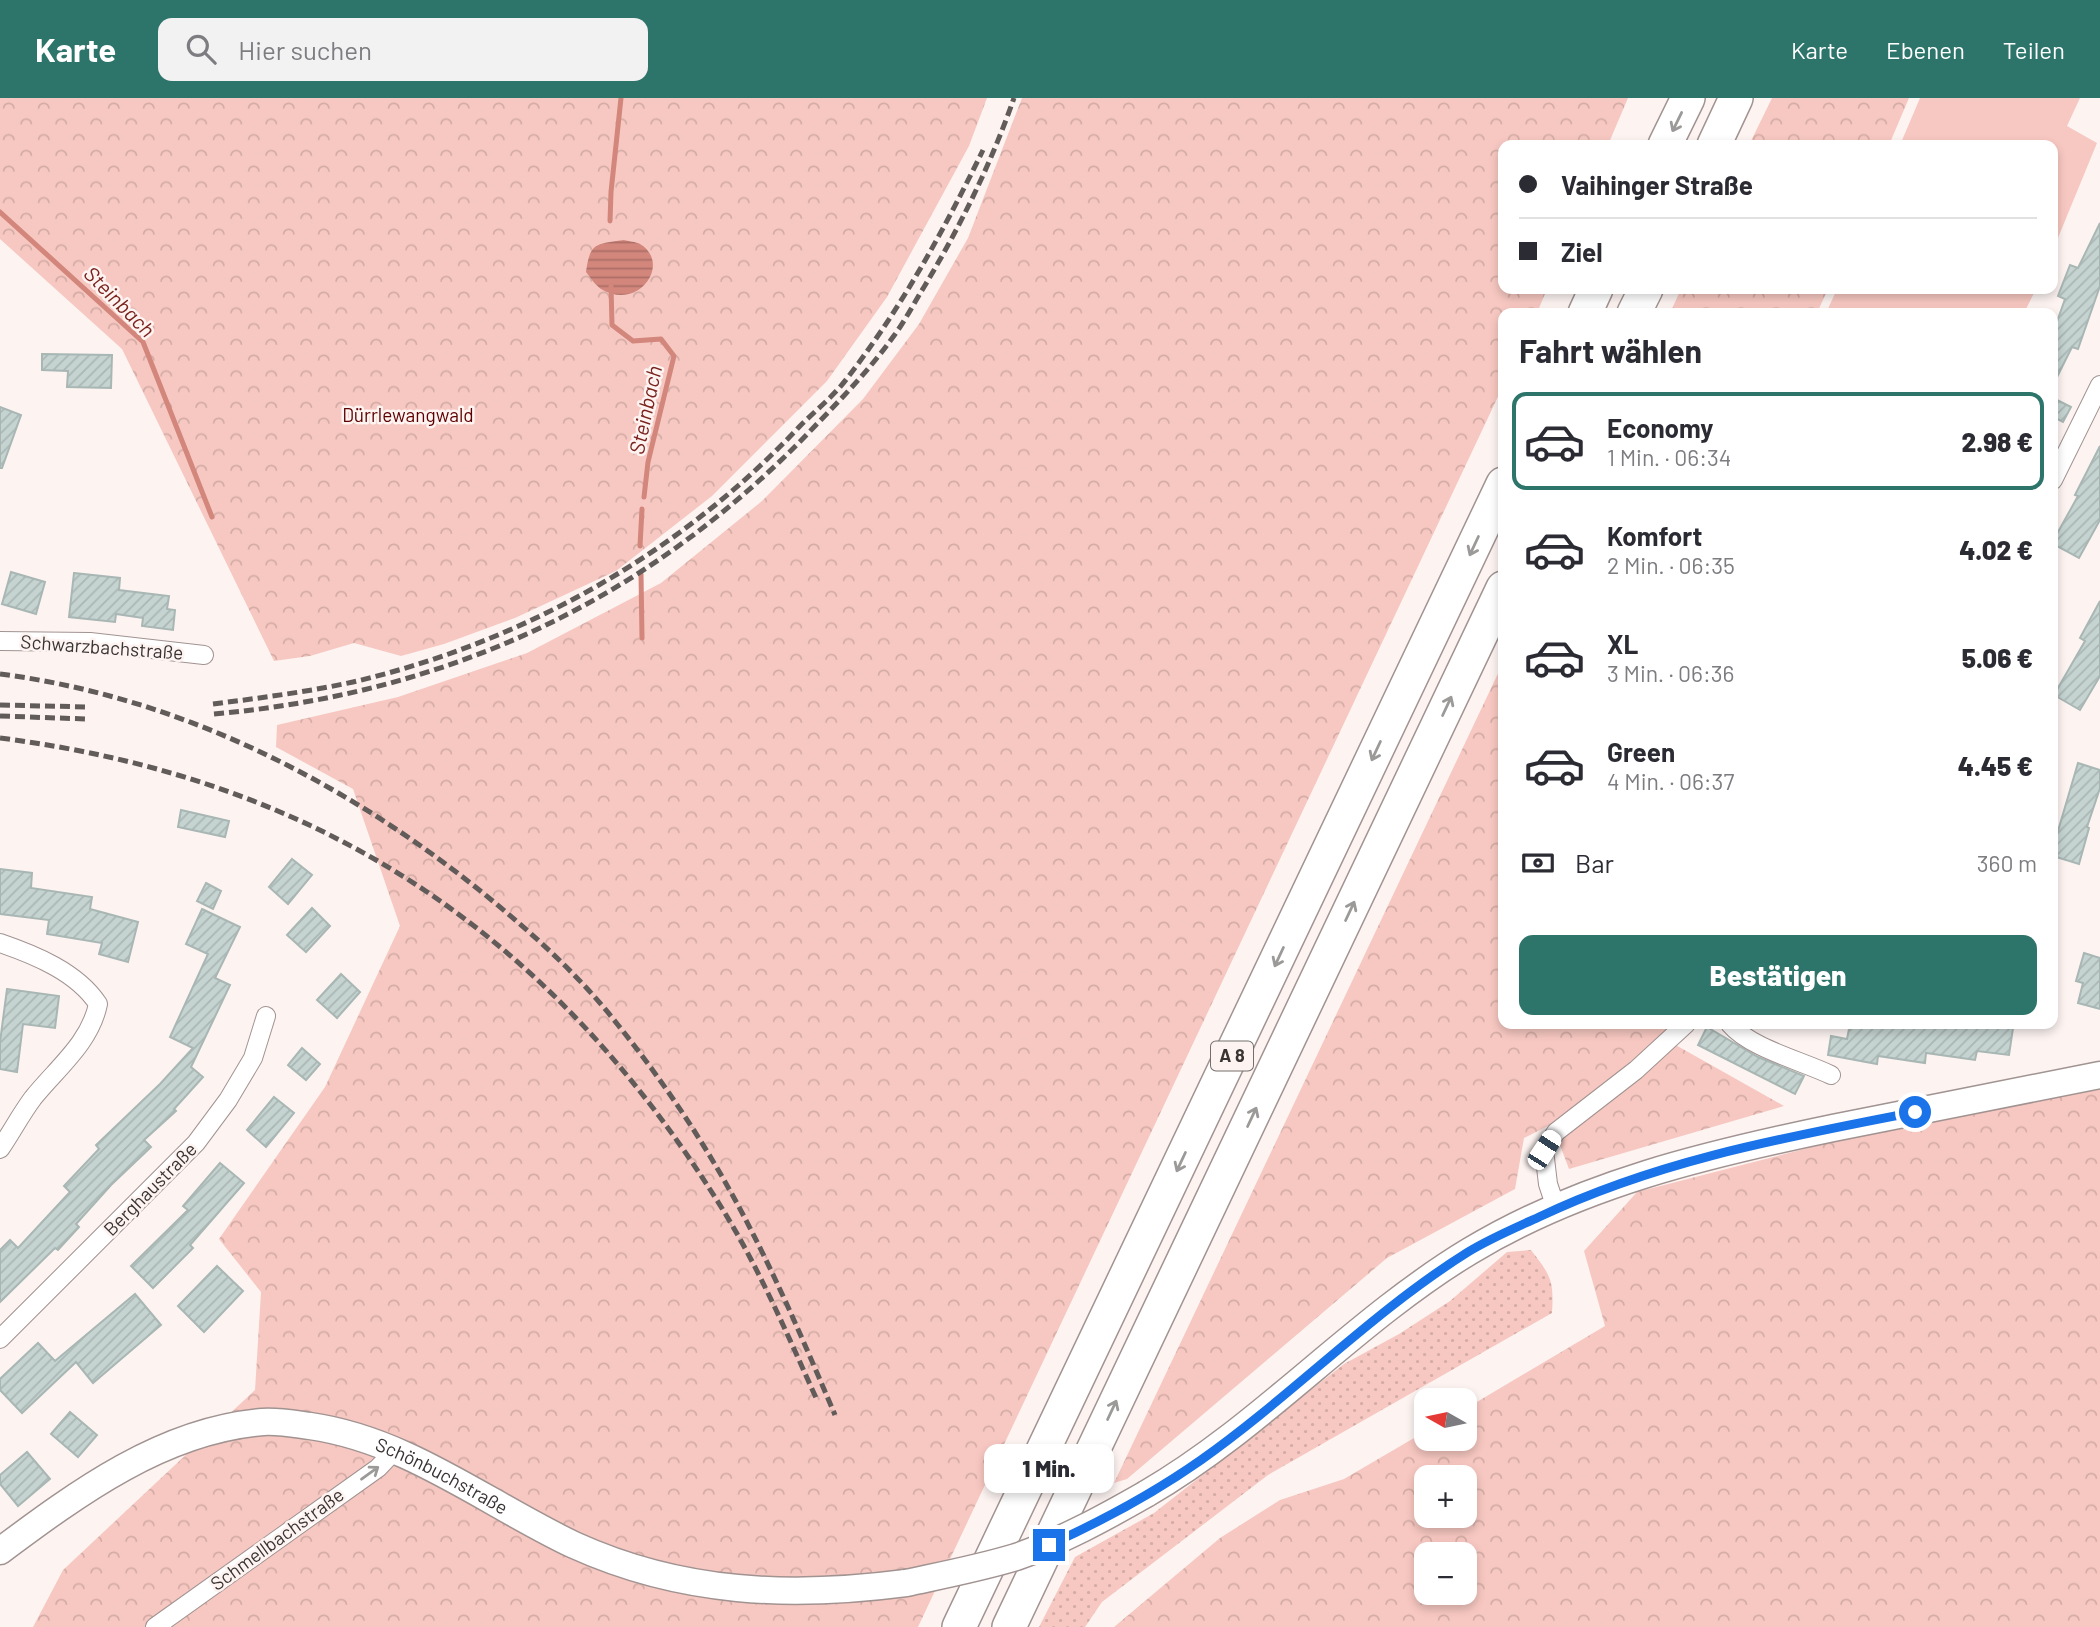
<!DOCTYPE html>
<html lang="de">
<meta charset="utf-8">
<style>
body{margin:0;font-family:Barlow,sans-serif;background:#f2f2f3;color:#2b2b33;height:100vh;display:flex;flex-direction:column;font-size:26px;white-space:nowrap}
*{box-sizing:border-box;margin:0}
p{font-size:23px;color:#7c7c81}
.icon{flex:none;width:38px;height:38px;fill:none;stroke:currentColor;stroke-width:2;stroke-linecap:round;stroke-linejoin:round}
.map{position:relative;flex:1;overflow:hidden}
.details{position:absolute;left:1498px;top:210px;width:560px;height:721px;display:flex;flex-direction:column;background:#fff;border-radius:14px;box-shadow:0 4px 10px #0003}
.details>*{flex:none}
.hud{position:absolute;left:1498px;top:42px;width:560px;height:154px;border-radius:14px;box-shadow:0 4px 10px #0003;display:grid;align-content:center;height:154px;padding:0 21px;background:#fff}
.needle{width:46px;rotate:279deg}
.fabs{position:absolute;left:1414px;top:1290px;display:grid;gap:14px}
.fabs a{display:grid;place-items:center;width:63px;height:63px;border-radius:14px;background:#fff;box-shadow:0 4px 10px #0003;font-size:35px}
.end{position:absolute;width:32px;height:32px;margin:-16px;border:9px solid #1a73e8;background:#fff;box-shadow:0 0 0 4px #fff}
.from{border-radius:50%}
.bubble{position:absolute;height:49px;border-radius:14px;background:#fff;box-shadow:0 4px 10px #0003;font-size:23px;font-weight:800;line-height:49px;text-align:center}
.car{position:absolute;width:21px;height:42px;margin:-21px -10px;border-radius:9px;box-shadow:0 0 5px 2px #0007;background:linear-gradient(#fff 24%,#345 0 40%,#fff 0 76%,#345 0 86%,#fff 0)}
.hud b{display:flex;align-items:center;gap:24px;height:66px;font-size:26px}
.hud b+b{border-top:2px solid #e1e1e2}
.hud i{width:18px;height:18px;background:#2b2b33}
ul{padding:0;list-style:none}
li{display:flex;align-items:center;gap:21px;height:98px;margin:0 14px 10px;padding:0 7px;border:4px solid transparent;border-radius:14px}
li div{flex:1}
li b{display:block;font-size:26px}
li em{font-style:normal;font-weight:800}
li.active{border-color:#2d746a}
li>.icon{width:63px;height:63px;stroke-width:1.5}
h2{padding:0 21px;font-size:32px;line-height:84px}
.pay{display:flex;align-items:center;gap:18px;height:77px;padding:0 21px;font-size:26px}
.pay p{margin-inline-start:auto}
.primary-button{display:flex;gap:14px;margin-top:auto;padding:14px 21px}
.primary-button a{flex:1;height:80px;border-radius:14px;background:#2d746a;color:#fff;font-size:28px;font-weight:800;line-height:80px;text-align:center}
header{display:flex;align-items:center;gap:42px;box-sizing:border-box;height:98px;padding:0 35px;background:#2d746a;color:#fff}
header strong{font-size:33px}
nav{display:flex;gap:38px;margin-inline-start:auto;font-size:24px}
.search{width:490px;height:63px;background:#f2f2f3;display:flex;align-items:center;gap:18px;box-sizing:border-box;padding:0 24px;border-radius:14px;color:#7c7c81;font-size:26px}
.map>svg:first-child{display:block}
</style>
<header>
<strong>Karte</strong>
<div class="search"><svg class="icon" aria-label="search" viewBox="0 0 24 24"><circle cx="10" cy="10" r="6"/><path d="M15 15l6 6"/></svg>Hier suchen</div>
<nav><a>Karte</a><a>Ebenen</a><a>Teilen</a></nav>
</header>
<div class="map">
<svg width="2100" height="1529" viewBox="0 0 2100 1529">
<defs>
<pattern id="grass-dots" width="8" height="8" patternUnits="userSpaceOnUse" patternTransform="scale(1.75)"><rect width="8" height="8" fill="#f7c8c1"/><path d="M2 2h.1M6 6h.1" fill="none" stroke="#d4aca6" stroke-width="1.8" stroke-linecap="round"/></pattern>
<pattern id="forest-crowns" width="20" height="18" patternUnits="userSpaceOnUse" patternTransform="scale(1.75)"><rect width="20" height="18" fill="#f7c8c1"/><path d="M2 6a3 3 0 1 1 6 0M12 15a3 3 0 1 1 6 0" fill="none" stroke="#d4aca6"/></pattern>
<pattern id="water-rules" width="6" height="5" patternUnits="userSpaceOnUse" patternTransform="scale(1.75)"><rect width="6" height="5" fill="#d2867c"/><path d="M0 2.5h6" fill="none" stroke="#ab6e66"/></pattern>
<pattern id="building-hatch" width="6" height="6" patternUnits="userSpaceOnUse" patternTransform="scale(1.75)"><rect width="6" height="6" fill="#c5d4d1"/><path d="M-1 1l2-2M0 6l6-6M5 7l2-2" fill="none" stroke="#aab7b4"/></pattern>
</defs>
<rect width="100%" height="100%" fill="#fdf4f2"/>
<!-- grass -->
<path fill="url(#grass-dots)" d="M1531,1152C1551,1178 1554,1182 1552,1215L1268,1377L1102,1504L1085,1529H1039L1075,1459L1154,1415L1344,1266L1399,1236L1450,1203L1507,1154Z"/>
<!-- forest -->
<g fill="url(#forest-crowns)" fill-rule="evenodd">
<path d="M0,0H987L969,48L887,199L827,283L712,398L616,473L515,520L444,546L401,558L354,545L310,558L274,563L122,251L0,141Z"/>
<path d="M1022,0H1628L1608,47H1503V191H1547L1537,215H1503V288L918,1529H33L63,1472L255,1292L261,1194L219,1141L325,989L400,828L353,691L276,649L277,627L398,599L527,555L661,485L762,403L863,301L919,226L968,140Z"/>
<path d="M1772,0H1909L1889,47H1749Z"/>
<path d="M1681,191H1828L1817,215H1670Z"/>
<path d="M1503,565V926H1677L1665,941L1784,1008L1569,1071L1552,1026L1524,1040L1515,1091L1387,1160L1127,1381L1114,1385Z"/>
<path d="M2100,980V1529H1114L1220,1440L1280,1402L1344,1381L1426,1333V1340H1465V1311L1605,1228L1584,1153L1637,1094L1843,1041ZM1426,1379H1465V1418H1426ZM1426,1456H1465V1494H1426Z"/>
</g>
<!-- garden -->
<g fill="#f7c8c1">
<path d="M1920,0H2080L2067,28L2097,45L2053,152V47H1900Z"/>
<path d="M1837,191H2036L2024,215H1826Z"/>
</g>
<!-- water -->
<path fill="url(#water-rules)" d="M624,142C628,143 636,144 640,146C672,165 639,214 601,191C595,187 590,179 586,174C590,145 595,146 624,142Z"/>
<g fill="none" stroke-linecap="round" stroke-linejoin="round">
<!-- stream -->
<g stroke="#d2867c" stroke-width="5">
<path d="M0,114L143,244L212,419"/>
<path d="M610,123L611,94L621,0"/>
<path d="M611,188L612,227L633,243L661,241L674,258L648,364L644,399"/>
<path d="M640,448L642,411"/>
<path d="M641,476L642,540"/>
</g>
</g>
<!-- building -->
<g fill="url(#building-hatch)" stroke="#a8b6b4" stroke-width="2">
<path d="M2100,125V188L2078,251L2072,249L2053,287V235L2065,201L2058,198L2070,167L2078,170Z"/>
<path d="M42,256L112,257L111,290L67,289L68,273L42,272Z"/>
<path d="M2053,300L2071,309L2063,324L2053,319Z"/>
<path d="M0,309L21,317L2,370H0Z"/>
<path d="M2100,348V422L2079,460L2053,446V443L2078,398L2075,397Z"/>
<path d="M11,474L45,484L36,516L2,506Z"/>
<path d="M74,475L120,480L119,492L169,498L167,511L175,512L173,532L142,528L143,520L116,516L115,524L69,519Z"/>
<path d="M2100,503V578L2080,612L2054,597L2085,543L2080,540Z"/>
<path d="M2078,665L2100,672V690L2087,729L2089,730L2079,766L2053,758V750Z"/>
<path d="M181,712L229,723L225,739L178,729Z"/>
<path d="M292,761L312,777L288,806L269,789Z"/>
<path d="M0,771L32,775L31,790L92,799L90,811L138,824L128,864L99,856L102,845L47,836L49,822L0,816Z"/>
<path d="M206,785L221,793L213,811L197,803Z"/>
<path d="M312,810L330,828L306,854L287,837Z"/>
<path d="M202,811L240,829L215,880L230,887L191,969L203,979L174,1011L176,1013L144,1042L151,1049L111,1087L76,1126L79,1129L58,1152L55,1150L0,1204V1152L10,1142L18,1150L70,1094L64,1088L99,1051L96,1047L160,986L193,950L170,939L208,856L186,846Z"/>
<path d="M2084,855L2100,860V911L2078,905L2083,885L2076,883Z"/>
<path d="M341,876L360,894L337,920L317,902Z"/>
<path d="M7,891L59,898L55,930L23,926L17,974L0,971V944Z"/>
<path d="M1850,926H1996L2013,930L2009,957L1977,953L1975,962L1926,955L1925,965L1878,958L1877,966L1828,957L1831,938L1847,941Z"/>
<path d="M1707,929L1758,959L1804,978L1795,996L1698,947Z"/>
<path d="M302,950L320,966L306,982L288,967Z"/>
<path d="M274,999L294,1015L266,1049L247,1032Z"/>
<path d="M220,1065L244,1085L190,1147L193,1150L153,1190L131,1168L188,1112L183,1108Z"/>
<path d="M217,1168L243,1193L204,1234L178,1208Z"/>
<path d="M135,1196L161,1227L93,1285L76,1264L22,1315L0,1292V1281L38,1245L55,1263Z"/>
<path d="M70,1314L97,1337L78,1359L51,1336Z"/>
<path d="M27,1354L50,1381L18,1408L0,1386V1377Z"/>
</g>
<g fill="none" stroke-linecap="round" stroke-linejoin="round">
<!-- street casing -->
<g stroke="#a19391" stroke-width="20">
<g id="street">
<path d="M2053,382L2100,287"/>
<path d="M0,543L90,544L204,557"/>
<path d="M0,845C35,857 77,874 98,906C90,945 57,970 33,1000C21,1016 11,1035 0,1051"/>
<path d="M1730,926C1750,950 1802,963 1831,977"/>
<path d="M1556,1110L1548,1086L1544,1052L1556,1034L1636,972L1686,926"/>
<path d="M0,1241L196,1045L228,1002L253,960L266,918"/>
<path d="M155,1529L378,1370L396,1351"/>
</g>
</g>
<!-- secondary casing -->
<g stroke="#a19391" stroke-width="29">
<g id="secondary">
<path d="M1146,1396C1263,1328 1354,1223 1470,1153C1581,1086 1708,1056 1833,1030C1922,1012 2011,995 2100,977"/>
<path id="s1" d="M0,1453C78,1395 163,1332 263,1324C279,1323 295,1326 310,1328C408,1342 487,1406 574,1447C682,1496 791,1500 906,1485"/>
</g>
</g>
<!-- highway casing -->
<g stroke="#a19391" stroke-width="36">
<g id="highway">
<path d="M1665,47L1688,0"/>
<path d="M1714,47L1736,0"/>
<path d="M1585,215L1596,191"/>
<path d="M1634,215L1646,191"/>
<path d="M959,1529L1503,386"/>
<path d="M1009,1529L1503,490"/>
</g>
</g>
<!-- street -->
<use href="#street" stroke="#fff" stroke-width="18"/>
<!-- secondary -->
<use href="#secondary" stroke="#fff" stroke-width="26"/>
<!-- highway -->
<use href="#highway" stroke="#fff" stroke-width="33"/>
<!-- rail -->
<g stroke="#615b5a" stroke-width="5" stroke-dasharray="10 5" stroke-linecap="butt">
<path d="M0,576C179,599 344,683 483,795C532,835 579,877 618,927C647,963 675,1002 700,1042C755,1129 795,1223 835,1317"/>
<path d="M213,606C260,600 307,594 353,584C524,544 681,455 800,328C816,312 835,297 848,279C902,209 944,132 983,52"/>
<path d="M0,607L88,609"/>
<path d="M214,616C451,595 651,501 815,328C843,299 870,271 893,239C905,223 914,205 924,189C960,129 991,66 1014,0"/>
<path d="M0,618L87,621"/>
<path d="M0,640C322,681 553,837 723,1112C760,1172 788,1238 817,1302"/>
</g>
<!-- secondary-bridge casing -->
<g stroke="#a19391" stroke-width="29" stroke-linecap="butt">
<path id="secondary-bridge" d="M906,1485C943,1477 980,1470 1016,1459C1062,1443 1104,1420 1146,1396"/>
</g>
<!-- secondary-bridge -->
<use href="#secondary-bridge" stroke="#fff" stroke-width="26"/>
</g>
<!-- one-way arrows -->
<defs><path id="oneway-shaft" d="M-6 0H5M1.5-3L5.5 0L1.5 3" fill="none" stroke-width="1.6" stroke-linecap="round" stroke-linejoin="round" transform="scale(1.75)"/></defs>
<g stroke="#9c9a99">
<use href="#oneway-shaft" transform="translate(1677 24) rotate(116)"/>
<use href="#oneway-shaft" transform="translate(1474 448) rotate(115)"/>
<use href="#oneway-shaft" transform="translate(1447 608) rotate(-65)"/>
<use href="#oneway-shaft" transform="translate(1376 653) rotate(115)"/>
<use href="#oneway-shaft" transform="translate(1350 813) rotate(-65)"/>
<use href="#oneway-shaft" transform="translate(1279 859) rotate(115)"/>
<use href="#oneway-shaft" transform="translate(1252 1019) rotate(-65)"/>
<use href="#oneway-shaft" transform="translate(1181 1064) rotate(115)"/>
<use href="#oneway-shaft" transform="translate(1112 1312) rotate(-65)"/>
<use href="#oneway-shaft" transform="translate(370 1375) rotate(-36)"/>
</g>
<g fill="none" stroke-linecap="round" stroke-linejoin="round">
<!-- route -->
<path stroke="#1a73e8" stroke-width="9" d="M1049,1447C1102,1423 1154,1395 1201,1362C1293,1297 1372,1214 1468,1154C1491,1140 1515,1130 1539,1119C1658,1062 1787,1039 1915,1014"/>
</g>
<g text-anchor="middle" stroke-width="5" stroke-linejoin="round" paint-order="stroke">
<!-- shield labels -->
<rect fill="#fdf4f2" stroke="#746e6c" stroke-width="2" x="1211" y="943.5" width="42" height="29" rx="5"/>
<g font-size="18" font-weight="bold" fill="#393433">
<text x="1232" y="964">A 8</text>
</g>
<!-- park labels -->
<g font-size="19" fill="#5e0001" stroke="#fdf4f2">
<text x="408" y="324">Dürrlewangwald</text>
</g>
<!-- street labels -->
<g font-size="19" fill="#393433" stroke="#fdf4f2">
<text transform="translate(102 549) rotate(4)" y="7">Schwarzbachstraße</text>
<text transform="translate(150 1091) rotate(-45)" y="7">Berghaustraße</text>
<text dy="7" stroke="none"><textPath href="#s1" startOffset="486">Schönbuchstraße</textPath></text>
<text transform="translate(277 1441) rotate(-36)" y="7">Schmellbachstraße</text>
</g>
<!-- water labels -->
<g font-size="21" font-style="italic" fill="#7b221c" stroke="#fdf4f2">
<text transform="translate(119 204) rotate(45)" y="7">Steinbach</text>
<text transform="translate(646 312) rotate(-78)" y="7">Steinbach</text>
</g>
</g>
</svg>
<div class="fabs">
<a><svg class="needle" viewBox="-14 -14 28 28"><path d="M0-13l5 13h-10z" fill="#e53935"/><path d="M0 13l5-13h-10z" fill="#7c7c81"/></svg></a>
<a>+</a>
<a>−</a>
</div>
<i class="end from" style="left:1915px;top:1014px"></i>
<i class="end" style="left:1049px;top:1447px"></i>
<div class="bubble" style="left:984px;top:1346px;width:130px">1 Min.</div>
<i class="car" style="left:1544px;top:1052px;rotate:33deg"></i>
<div class="hud">
<b><i class="from"></i>Vaihinger Straße</b>
<b><i></i>Ziel</b>
</div>
<section class="details">
<h2>Fahrt wählen</h2>
<ul>
<li class="active"><svg class="icon" aria-label="car" viewBox="0 0 24 24"><path d="M5 17H2v-5l4-1 3-4h7l3 4 3 1v5h-3M9 17h6M6 11h13"/><circle cx="7" cy="17" r="2"/><circle cx="17" cy="17" r="2"/></svg><div><b>Economy</b><p>1 Min. · 06:34</p></div><em>2.98 €</em></li>
<li><svg class="icon" aria-label="car" viewBox="0 0 24 24"><path d="M5 17H2v-5l4-1 3-4h7l3 4 3 1v5h-3M9 17h6M6 11h13"/><circle cx="7" cy="17" r="2"/><circle cx="17" cy="17" r="2"/></svg><div><b>Komfort</b><p>2 Min. · 06:35</p></div><em>4.02 €</em></li>
<li><svg class="icon" aria-label="car" viewBox="0 0 24 24"><path d="M5 17H2v-5l4-1 3-4h7l3 4 3 1v5h-3M9 17h6M6 11h13"/><circle cx="7" cy="17" r="2"/><circle cx="17" cy="17" r="2"/></svg><div><b>XL</b><p>3 Min. · 06:36</p></div><em>5.06 €</em></li>
<li><svg class="icon" aria-label="car" viewBox="0 0 24 24"><path d="M5 17H2v-5l4-1 3-4h7l3 4 3 1v5h-3M9 17h6M6 11h13"/><circle cx="7" cy="17" r="2"/><circle cx="17" cy="17" r="2"/></svg><div><b>Green</b><p>4 Min. · 06:37</p></div><em>4.45 €</em></li>
</ul>
<div class="pay"><svg class="icon" aria-label="cash" viewBox="0 0 24 24"><path d="M3 7h18v10H3z"/><circle cx="12" cy="12" r="2"/></svg>Bar<p>360 m</p></div>
<div class="primary-button"><a>Bestätigen</a></div>
</section>
</div>
